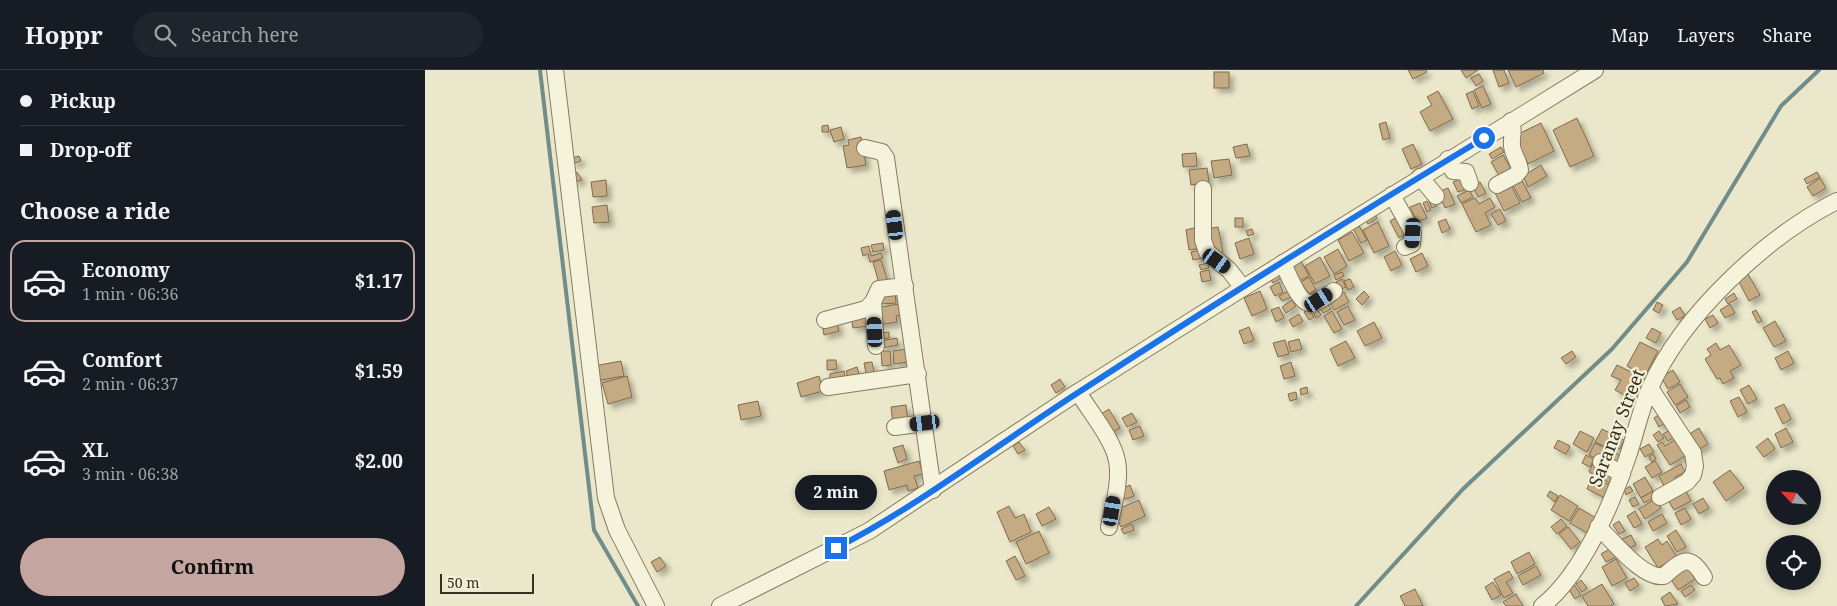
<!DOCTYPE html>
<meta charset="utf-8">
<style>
body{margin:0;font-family:"Noto Serif",serif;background:#20242c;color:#f1f3f6;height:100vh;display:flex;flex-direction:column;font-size:19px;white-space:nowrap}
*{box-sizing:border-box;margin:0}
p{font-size:16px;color:#9ea1a6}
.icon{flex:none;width:28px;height:28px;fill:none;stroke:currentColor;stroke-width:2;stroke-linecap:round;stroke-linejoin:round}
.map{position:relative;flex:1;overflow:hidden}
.side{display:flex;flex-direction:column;background:#171b24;width:425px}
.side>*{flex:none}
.guide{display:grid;align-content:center;height:110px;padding:0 20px;background:#171b24}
.needle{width:32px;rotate:296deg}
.buttons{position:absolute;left:1341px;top:400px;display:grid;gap:10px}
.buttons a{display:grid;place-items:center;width:55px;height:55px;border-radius:50%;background:#171b24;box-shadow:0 2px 8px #0003;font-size:25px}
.scale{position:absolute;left:15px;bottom:12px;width:94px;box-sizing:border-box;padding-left:5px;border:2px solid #373022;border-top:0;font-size:14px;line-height:18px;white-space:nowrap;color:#373022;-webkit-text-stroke:4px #f2f0d9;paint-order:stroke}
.end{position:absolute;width:22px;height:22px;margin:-11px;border:6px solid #1a73e8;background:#fff;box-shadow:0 0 0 2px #fff}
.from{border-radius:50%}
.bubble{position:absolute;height:35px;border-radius:18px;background:#171b24;box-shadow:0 2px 8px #0003;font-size:16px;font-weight:700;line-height:35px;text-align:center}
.car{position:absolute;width:15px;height:30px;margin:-15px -8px;border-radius:6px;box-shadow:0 0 4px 1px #0007;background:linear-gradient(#222 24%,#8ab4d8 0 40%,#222 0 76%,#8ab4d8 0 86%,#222 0)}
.guide b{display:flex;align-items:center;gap:18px;height:48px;font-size:19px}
.guide b+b{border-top:1px solid #363941}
.guide i{width:12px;height:12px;background:#f1f3f6}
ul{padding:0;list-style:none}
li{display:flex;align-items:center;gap:15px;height:82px;margin:0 10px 8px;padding:0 10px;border:2px solid transparent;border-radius:15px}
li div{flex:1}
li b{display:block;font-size:19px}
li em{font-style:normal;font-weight:700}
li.active{border-color:#c4a5a0}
li>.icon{width:45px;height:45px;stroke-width:1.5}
h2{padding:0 20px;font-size:22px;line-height:60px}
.primary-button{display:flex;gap:10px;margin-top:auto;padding:10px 20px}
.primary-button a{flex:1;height:58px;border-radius:30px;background:#c4a5a0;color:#111;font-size:20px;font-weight:700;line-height:58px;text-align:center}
header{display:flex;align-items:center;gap:30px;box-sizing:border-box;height:70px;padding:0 25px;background:#171b24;border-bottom:1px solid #363941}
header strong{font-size:24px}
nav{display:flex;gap:28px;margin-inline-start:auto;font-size:18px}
.search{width:350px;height:45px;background:#20242c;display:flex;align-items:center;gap:12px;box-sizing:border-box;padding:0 18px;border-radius:28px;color:#9ea1a6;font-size:19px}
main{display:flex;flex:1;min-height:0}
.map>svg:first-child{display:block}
</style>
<header>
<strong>Hoppr</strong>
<div class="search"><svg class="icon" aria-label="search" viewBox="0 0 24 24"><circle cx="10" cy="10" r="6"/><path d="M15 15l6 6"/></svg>Search here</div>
<nav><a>Map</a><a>Layers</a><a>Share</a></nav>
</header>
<main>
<section class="side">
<div class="guide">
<b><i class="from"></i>Pickup</b>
<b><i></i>Drop-off</b>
</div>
<h2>Choose a ride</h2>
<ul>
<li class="active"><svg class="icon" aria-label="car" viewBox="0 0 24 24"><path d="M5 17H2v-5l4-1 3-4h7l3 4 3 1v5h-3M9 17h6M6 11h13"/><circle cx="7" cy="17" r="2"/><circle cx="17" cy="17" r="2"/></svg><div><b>Economy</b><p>1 min · 06:36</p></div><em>$1.17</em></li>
<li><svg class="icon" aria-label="car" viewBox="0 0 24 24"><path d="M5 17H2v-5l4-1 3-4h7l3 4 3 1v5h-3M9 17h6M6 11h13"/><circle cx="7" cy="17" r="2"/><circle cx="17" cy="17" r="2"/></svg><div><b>Comfort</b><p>2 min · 06:37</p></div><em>$1.59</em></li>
<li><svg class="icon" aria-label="car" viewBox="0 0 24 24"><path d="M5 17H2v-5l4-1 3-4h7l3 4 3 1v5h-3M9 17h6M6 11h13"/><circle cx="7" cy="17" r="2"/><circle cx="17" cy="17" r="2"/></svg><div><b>XL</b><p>3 min · 06:38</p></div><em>$2.00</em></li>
</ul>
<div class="primary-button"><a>Confirm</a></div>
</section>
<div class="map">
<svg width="1412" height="536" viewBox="0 0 1412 536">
<defs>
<filter id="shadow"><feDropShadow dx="4.5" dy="4.5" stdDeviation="2.5" flood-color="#0004"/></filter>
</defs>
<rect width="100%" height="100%" fill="#eae7ca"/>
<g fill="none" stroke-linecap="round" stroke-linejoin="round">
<!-- stream -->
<g stroke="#718d8b" stroke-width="4">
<path d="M115,0L169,460L213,536"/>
<path d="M931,536L1038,419L1187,279L1262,192L1356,36L1394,0"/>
</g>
</g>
<!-- building -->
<g fill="#c4ab84" stroke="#816a49" filter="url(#shadow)">
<path d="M983,0H1001L1002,2L988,9Z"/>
<path d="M1036,0H1053L1041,8Z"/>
<path d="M1068,0H1079L1084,13L1074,17Z"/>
<path d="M1083,0H1118L1119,3L1091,17Z"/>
<rect x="789" y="2" width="15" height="16"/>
<path d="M1054,4L1058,11L1051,16L1046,8Z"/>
<path d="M1058,16L1066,34L1057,38L1049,20Z"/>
<path d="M1013,21L1028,49L1005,61L995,42L1007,35L1002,27Z"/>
<path d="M1048,21L1054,36L1047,39L1041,24Z"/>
<path d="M1152,48L1169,86L1145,97L1128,60Z"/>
<path d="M961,52L965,68L958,70L954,54Z"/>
<path d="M1116,53L1129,81L1103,94L1089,66Z"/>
<path d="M403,55L404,62H397V56Z"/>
<path d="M416,57L419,69L409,72L405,60Z"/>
<path d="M436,67L441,95L422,98L418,76L424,75L423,70Z"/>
<path d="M822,74L825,86L811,88L808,77Z"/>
<path d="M988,74L997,94L986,99L977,79Z"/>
<path d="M1076,77L1079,82L1067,89L1064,84Z"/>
<path d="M771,83L772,96L758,97L757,84Z"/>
<path d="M1078,85L1088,102L1076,109L1066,92Z"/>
<path d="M154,86L156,91L148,94L147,88Z"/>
<path d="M804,89L807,105L789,108L786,91Z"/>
<path d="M1116,95L1122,106L1103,117L1098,106Z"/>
<path d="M782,98L784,112L766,115L764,100Z"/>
<path d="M152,102L157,110L149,112L147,103Z"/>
<path d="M1392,102L1395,107L1382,114L1379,109Z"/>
<path d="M1039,107L1044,118L1033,122L1028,112Z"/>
<path d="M1095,107L1106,128L1097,132L1086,112Z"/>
<path d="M1395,108L1401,118L1388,126L1382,117Z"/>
<path d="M181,110L182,126L168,127L166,112Z"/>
<path d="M1055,112L1061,123L1053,127L1047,115Z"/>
<path d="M1086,115L1095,133L1079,141L1070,123Z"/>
<path d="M1023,118L1030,134L1020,138L1013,122Z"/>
<path d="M1044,120L1048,127L1036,133L1032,126Z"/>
<path d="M1007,127L1012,136L1007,138L1003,129Z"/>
<path d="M1050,128L1054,134L1065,128L1070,137L1060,143L1066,155L1051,162L1037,134Z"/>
<path d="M1002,131L1006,140L1002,142L998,133Z"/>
<path d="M995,133L1002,148L992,152L985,137Z"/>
<path d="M182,135L184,152L169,153L167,137Z"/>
<path d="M1075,139L1081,151L1073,155L1066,144Z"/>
<path d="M947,141L952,148L943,154L938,146Z"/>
<path d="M975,145L984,162L974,168L965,151Z"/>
<rect x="810" y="148" width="8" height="9"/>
<path d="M1021,149L1025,159L1017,163L1013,152Z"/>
<path d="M932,152L942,170L936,173L926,155Z"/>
<path d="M953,152L964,176L949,183L938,160Z"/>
<path d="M773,157L776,178L764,180L761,160Z"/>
<path d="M793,157L798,182L787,185L782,159Z"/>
<path d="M827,159L829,164L823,166L821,161Z"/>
<path d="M927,162L939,183L924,191L913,170Z"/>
<path d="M824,168L829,184L815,189L810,173Z"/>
<path d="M458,173L459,180L448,182L446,175Z"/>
<path d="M444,176L446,186L456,183L458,188L445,192L443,184L438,186L436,178Z"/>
<path d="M913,179L922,196L909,204L899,187Z"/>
<path d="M776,180L777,188L768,190L766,182Z"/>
<path d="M970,181L977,195L966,201L959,187Z"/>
<path d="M997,183L1003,196L991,202L985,189Z"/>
<path d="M895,187L905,206L890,214L880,196Z"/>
<path d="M875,189L884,206L872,212L863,196Z"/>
<path d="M456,190L464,215L455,217L448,192Z"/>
<path d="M783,193L784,198L776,200L774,195Z"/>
<path d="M784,200L786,210L777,212L775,202Z"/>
<path d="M852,202L856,208L848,213L844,207Z"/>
<path d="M917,202L919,206L911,210L909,205Z"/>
<path d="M1323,204L1335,225L1324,231L1313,210Z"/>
<path d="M884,207L891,220L880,226L873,214Z"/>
<path d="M917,209L921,217L914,220L911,212Z"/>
<path d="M925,209L929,217L923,220L919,211Z"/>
<path d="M854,212L858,222L850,226L845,217Z"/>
<path d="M470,220L471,233L456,234L455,222Z"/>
<path d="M835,221L842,239L827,246L819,228Z"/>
<path d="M863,221L866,227L857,231L854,226Z"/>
<path d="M939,221L944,227L937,235L931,229Z"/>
<path d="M919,222L924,232L909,240L904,230Z"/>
<path d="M1309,223L1312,229L1303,234L1300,229Z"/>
<path d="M867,230L871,236L861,243L857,237Z"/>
<path d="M902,232L906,239L898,243L894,236Z"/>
<path d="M1232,232L1238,235L1234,243L1228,240Z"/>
<path d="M474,234L476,245L471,246L472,252L454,255L450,238Z"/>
<path d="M1305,234L1310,243L1300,248L1295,240Z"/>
<path d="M923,236L930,250L919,255L912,242Z"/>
<path d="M854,237L859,248L851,252L846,240Z"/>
<path d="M891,237L896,245L891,248L887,239Z"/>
<path d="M1255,237L1260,246L1252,250L1247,242Z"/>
<path d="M884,239L889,247L884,250L879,242Z"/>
<path d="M1331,240L1337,251L1333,253L1327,242Z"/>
<path d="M907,241L917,259L909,263L899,246Z"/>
<path d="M445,244L444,256L428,258L426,247Z"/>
<path d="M874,244L878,251L868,257L864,250Z"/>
<path d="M1288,245L1293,253L1285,258L1280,249Z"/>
<path d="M411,250L414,261L399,265L397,254Z"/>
<path d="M1350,251L1361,271L1349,277L1338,258Z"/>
<path d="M949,252L957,268L940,276L932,261Z"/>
<path d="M824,257L829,270L819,274L814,261Z"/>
<path d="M1227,258L1236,263L1231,273L1221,268Z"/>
<path d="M464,262V268L455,269L454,263Z"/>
<path d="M472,268L473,275L457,278L455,271Z"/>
<path d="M874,269L877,279L866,282L863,272Z"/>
<path d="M860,270L864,284L853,287L848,273Z"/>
<path d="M921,271L930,288L913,296L905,279Z"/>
<path d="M1215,272L1233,281L1220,306L1202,296Z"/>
<path d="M1291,273L1295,280L1304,275L1316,295L1305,301L1309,308L1298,314L1295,308L1292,309L1280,289L1286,285L1282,279Z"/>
<path d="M482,279L483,292L469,294L468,281Z"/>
<path d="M456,281H465L466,295L457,296Z"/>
<path d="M1147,281L1151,287L1141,294L1136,288Z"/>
<path d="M1363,281L1369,293L1356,300L1350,288Z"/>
<path d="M402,290H411L412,299L402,300Z"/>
<path d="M196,291L199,306L171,311L169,296Z"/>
<path d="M447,292L450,307L442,309L439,293Z"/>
<path d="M866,292L870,306L859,309L855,296Z"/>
<path d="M1192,295L1218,308L1207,329L1190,320L1196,310L1186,306Z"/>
<path d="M432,297L435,307L424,311L421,301Z"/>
<path d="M1248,300L1255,312L1243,319L1236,307Z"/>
<path d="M419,301L421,312L402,316L400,309L405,308V304Z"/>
<path d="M202,306L207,327L183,334L177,313Z"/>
<path d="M394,306L398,321L376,327L372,313Z"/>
<path d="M635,309L640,317L631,323L626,315Z"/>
<path d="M1255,314L1263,327L1250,335L1242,322Z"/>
<path d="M1324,315L1332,329L1323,334L1315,320Z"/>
<path d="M882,317L883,323L876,325L875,319Z"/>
<path d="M871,322L872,329L865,331L863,324Z"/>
<path d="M1314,327L1322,342L1313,347L1305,331Z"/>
<path d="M1261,330L1265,337L1255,343L1251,336Z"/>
<path d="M333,331L336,346L316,350L313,335Z"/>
<path d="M1359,334L1366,349L1358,354L1350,338Z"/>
<path d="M481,335L483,352L468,354L466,337Z"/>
<path d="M684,339L695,358L683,364L673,346Z"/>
<path d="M1238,342L1243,351L1234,357L1229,348Z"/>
<path d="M707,343L712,352L702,357L697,348Z"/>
<path d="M715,356L719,366L708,370L704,360Z"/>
<path d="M1248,358L1252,365L1243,371L1238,364Z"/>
<path d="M1274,358L1283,374L1271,381L1261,366Z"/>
<path d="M1361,358L1368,372L1356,378L1350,364Z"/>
<path d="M1177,359L1199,370L1195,379L1189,376L1187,380L1170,372Z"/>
<path d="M1155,361L1169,368L1162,382L1148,374Z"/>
<path d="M1234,361L1239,368L1233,372L1228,365Z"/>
<path d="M1253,368L1263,384L1245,395L1232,375L1237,372L1240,376Z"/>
<path d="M1343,368L1350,379L1339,387L1331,377Z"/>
<path d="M1133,370L1145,376L1141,384L1129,378Z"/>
<path d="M594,372L600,380L593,384L588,376Z"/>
<path d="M1170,373L1196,386L1190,398L1164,385Z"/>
<path d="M1224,374L1229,382L1220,387L1215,379Z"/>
<path d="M478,375L482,389L473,393L468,378Z"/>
<path d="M1228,384L1231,389L1227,392L1224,387Z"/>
<path d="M1161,385L1169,389L1165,397L1157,393Z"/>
<path d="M494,391L498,404L489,406L493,418L483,421L482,415L464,420L459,401Z"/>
<path d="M1169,391L1181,397L1176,408L1164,402Z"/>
<path d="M1230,391L1237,402L1227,408L1220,397Z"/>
<path d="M1256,394L1260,402L1250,407L1254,415L1242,422L1234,406Z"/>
<path d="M1183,397L1190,416L1177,409Z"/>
<path d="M1305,400L1319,418L1301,431L1288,412Z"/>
<path d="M1167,407L1188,417L1182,429L1162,419Z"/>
<path d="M1220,407L1228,421L1216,428L1208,414Z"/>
<path d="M705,415L709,426L697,430L694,420Z"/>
<path d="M1205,416L1208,421L1201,425L1199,420Z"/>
<path d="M1259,417L1266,431L1249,440L1241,427Z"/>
<path d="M1125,421L1133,426L1130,432L1122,426Z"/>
<path d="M1228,421L1231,426L1219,433L1216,428Z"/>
<path d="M1135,425L1153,436L1144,451L1126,440Z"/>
<path d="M1210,427L1214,434L1208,437L1204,430Z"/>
<path d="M1278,428L1284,438L1274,444L1268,434Z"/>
<path d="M1230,429L1236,438L1220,449L1214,439Z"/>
<path d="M714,430L720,446L696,457L688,441Z"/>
<path d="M584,436L590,448L599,444L606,462L585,472L572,442Z"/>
<path d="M624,437L631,449L617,456L611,444Z"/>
<path d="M1154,438L1171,448L1162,463L1145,453Z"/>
<path d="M1260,438L1266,449L1256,455L1250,443Z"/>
<path d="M1210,441L1217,454L1209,458L1202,446Z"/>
<path d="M1237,444L1242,453L1228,461L1223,452Z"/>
<path d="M1136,449L1142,456L1132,464L1126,457Z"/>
<path d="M1194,451L1200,461L1194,464L1188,455Z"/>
<path d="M707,454L709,460L699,464L696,459Z"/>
<path d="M1143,457L1155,472L1146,479L1134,464Z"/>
<path d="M1251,460L1261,477L1252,482L1242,466Z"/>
<path d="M614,461L624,483L601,494L591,472Z"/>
<path d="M1206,465L1211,475L1202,479L1197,469Z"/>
<path d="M1233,469L1237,475L1242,471L1252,487L1233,498L1220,477Z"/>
<path d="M1188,477L1193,486L1181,492L1176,484Z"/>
<path d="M1104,482L1110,494L1092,504L1086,492Z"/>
<path d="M590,486L600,506L591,510L581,491Z"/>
<path d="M235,487L241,496L232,502L226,492Z"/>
<path d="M1191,489L1202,508L1187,516L1177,497Z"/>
<path d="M1111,496L1116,505L1098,515L1093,506Z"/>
<path d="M1263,497L1270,509L1253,520L1245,508Z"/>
<path d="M1084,501L1088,508L1081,512L1088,523L1079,528L1069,509Z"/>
<path d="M1209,508L1214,515L1205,521L1200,513Z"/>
<path d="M1156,510L1162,518L1157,522L1151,514Z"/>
<path d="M1068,512L1076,525L1067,530L1060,517Z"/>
<path d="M1149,514L1156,525L1150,529L1143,518Z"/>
<path d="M1177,514L1189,534L1185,536H1163L1157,526Z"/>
<path d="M1266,515L1270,520L1260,527L1256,521Z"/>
<path d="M990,519L998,536H980L975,526Z"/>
<path d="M1245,522L1253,534L1240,536L1236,528Z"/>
<path d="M1091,524L1098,536H1081L1078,532Z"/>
</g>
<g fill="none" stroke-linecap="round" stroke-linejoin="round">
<!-- minor casing -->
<g stroke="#857b60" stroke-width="18">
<g id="minor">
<path d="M130,0L181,428L192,460L231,536"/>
<path d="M440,78L457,82L461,88L508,420"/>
<path d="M1023,89L1028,101L1041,102L1045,113"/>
<path d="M995,107L1011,126"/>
<path d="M1072,115L1091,105L1095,100C1094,91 1088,85 1087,76C1086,66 1090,60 1086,51"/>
<path d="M778,119V170L782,182L804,200L818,218"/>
<path d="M967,125L988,163L987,174L980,177"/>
<path d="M858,193C862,202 874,232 884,233C893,234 903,225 909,221"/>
<path d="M448,232L451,276"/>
<path d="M400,250L441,239L448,232L454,219L480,216"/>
<path d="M403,317L493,304"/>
<path d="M1225,318L1268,383L1270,396L1268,405L1262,412L1235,427"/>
<path d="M653,322C665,342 688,369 692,391C696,411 688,437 684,457"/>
<path d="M470,357L500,353"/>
<path d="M1176,392L1197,404"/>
<path d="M1173,457C1188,470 1218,510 1239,506C1257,490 1265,483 1279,507"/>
<path d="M295,536L444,461L653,322L818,218L1170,0"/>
<path d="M1117,536C1157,505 1189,430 1204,383C1211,362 1216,338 1225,318C1257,245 1342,166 1412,131"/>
</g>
</g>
<!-- minor -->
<use href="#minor" stroke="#f6f3dc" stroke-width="16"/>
</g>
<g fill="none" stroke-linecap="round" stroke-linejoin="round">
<!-- route -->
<path stroke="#1a73e8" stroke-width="6" d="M411,478C497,434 573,374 654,322C788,235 923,150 1059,68"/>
</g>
<g text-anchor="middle" stroke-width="4.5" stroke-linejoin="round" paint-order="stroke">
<!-- street labels -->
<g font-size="18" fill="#373022" stroke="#f2f0d9">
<text transform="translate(1192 358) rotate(-69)" y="6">Saranay Street</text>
</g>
</g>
</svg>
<div class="buttons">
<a><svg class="needle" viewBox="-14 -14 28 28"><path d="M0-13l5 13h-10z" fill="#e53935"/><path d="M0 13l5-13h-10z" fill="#9ea1a6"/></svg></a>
<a><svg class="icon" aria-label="locate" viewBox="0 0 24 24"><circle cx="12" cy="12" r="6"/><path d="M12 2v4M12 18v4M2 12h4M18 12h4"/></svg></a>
</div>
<div class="scale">50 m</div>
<i class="end from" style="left:1059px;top:68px"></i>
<i class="end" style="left:411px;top:478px"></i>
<div class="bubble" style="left:370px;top:405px;width:82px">2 min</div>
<i class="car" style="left:470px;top:155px;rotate:353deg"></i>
<i class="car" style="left:988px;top:163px;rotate:183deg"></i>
<i class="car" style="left:792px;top:191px;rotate:125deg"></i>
<i class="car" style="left:894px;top:230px;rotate:57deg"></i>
<i class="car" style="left:450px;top:262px;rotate:357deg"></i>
<i class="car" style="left:500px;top:353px;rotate:263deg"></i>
<i class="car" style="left:687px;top:441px;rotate:9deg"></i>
</div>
</main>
